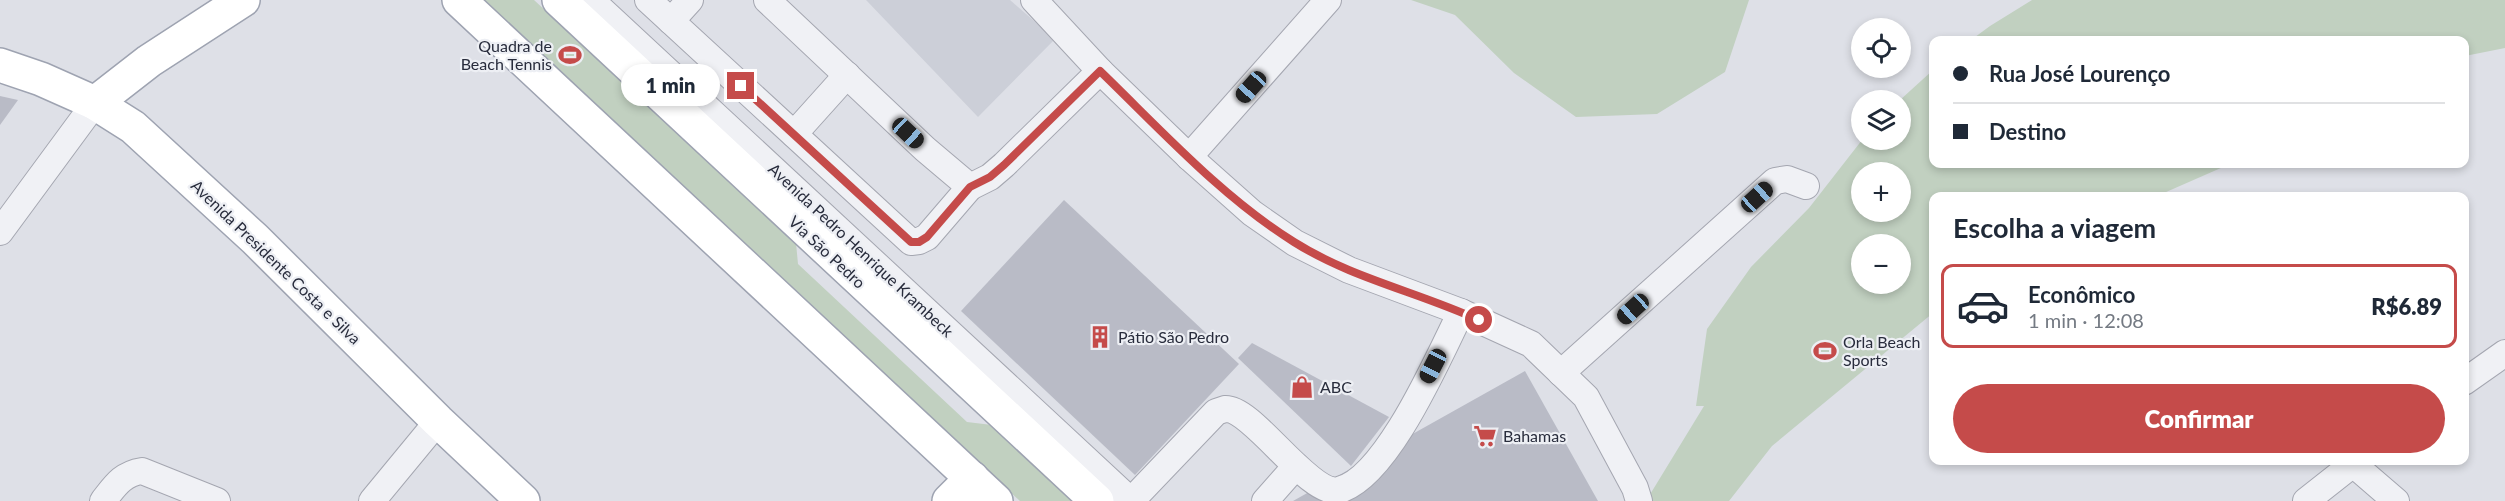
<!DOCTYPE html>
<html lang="pt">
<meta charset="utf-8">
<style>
body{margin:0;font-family:Lato,sans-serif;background:#f2f2f3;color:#1f2937;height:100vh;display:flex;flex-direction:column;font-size:22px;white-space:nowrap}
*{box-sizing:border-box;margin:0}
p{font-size:20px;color:#747a83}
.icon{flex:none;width:33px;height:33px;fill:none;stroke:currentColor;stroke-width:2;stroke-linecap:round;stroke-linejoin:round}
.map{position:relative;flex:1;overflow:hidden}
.sheet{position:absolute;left:1929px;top:192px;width:540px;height:273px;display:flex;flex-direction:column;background:#fff;border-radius:12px;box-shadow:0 3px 9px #0003}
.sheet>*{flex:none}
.banner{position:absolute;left:1929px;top:36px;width:540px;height:132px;border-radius:12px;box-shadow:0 3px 9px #0003;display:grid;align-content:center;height:132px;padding:0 24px;background:#fff}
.controls{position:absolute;left:1851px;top:18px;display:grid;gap:12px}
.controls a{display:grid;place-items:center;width:60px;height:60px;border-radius:50%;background:#fff;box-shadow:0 3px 9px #0003;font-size:30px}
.end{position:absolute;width:27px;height:27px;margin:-14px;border:8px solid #c54b4a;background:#fff;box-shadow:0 0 0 3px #fff}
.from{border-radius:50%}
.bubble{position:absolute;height:42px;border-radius:21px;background:#fff;box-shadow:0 3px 9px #0003;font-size:20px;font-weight:800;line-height:42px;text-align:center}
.car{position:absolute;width:18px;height:36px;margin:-18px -9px;border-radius:8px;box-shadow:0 0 4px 2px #0007;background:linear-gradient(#222 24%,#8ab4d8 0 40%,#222 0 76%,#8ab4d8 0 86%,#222 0)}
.banner b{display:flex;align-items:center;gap:21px;height:57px;font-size:22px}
.banner b+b{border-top:2px solid #e0e1e3}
.banner i{width:15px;height:15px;background:#1f2937}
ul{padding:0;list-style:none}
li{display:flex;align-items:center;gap:18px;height:84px;margin:0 12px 9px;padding:0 12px;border:3px solid transparent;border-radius:12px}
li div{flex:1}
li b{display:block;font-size:22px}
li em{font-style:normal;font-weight:800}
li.active{border-color:#c54b4a}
li>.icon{width:54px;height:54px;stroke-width:1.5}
h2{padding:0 24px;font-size:27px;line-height:72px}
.primary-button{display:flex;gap:12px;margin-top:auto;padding:12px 24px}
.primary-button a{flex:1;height:69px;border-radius:36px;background:#c54b4a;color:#fff;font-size:24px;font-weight:800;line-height:69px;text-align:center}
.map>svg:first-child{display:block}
</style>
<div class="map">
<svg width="2505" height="501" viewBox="0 0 2505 501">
<rect width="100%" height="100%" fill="#dee0e7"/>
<!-- built -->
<path fill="#cccfd8" d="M866,0H1010L1055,39L978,117Z"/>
<!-- green -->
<g fill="#c1d0c0" fill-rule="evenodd">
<path d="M480,0H534L796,243L798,264L967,422L992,425L1074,501H1020Z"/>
<path d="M1411,0H1749L1725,72L1657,114L1576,117L1514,73L1455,15Z"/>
<path d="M2032,0H2505V48L2465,56L2464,40H1971L1990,26Z"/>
<path d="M1933,70L1934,164H2230L2157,196H1934L1933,313L1772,446L1729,501H1646L1704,406H1696L1707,329L1751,267L1809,208L1862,140H1900V100ZM1862,172H1900V212H1862ZM1862,244H1900V284H1862Z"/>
</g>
<!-- building -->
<g fill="#b9bbc6">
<path d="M0,96L18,100L0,125Z"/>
<path d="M1064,200L1239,364L1135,475L961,311Z"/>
<path d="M1252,343L1389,417L1351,466L1238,358Z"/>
<path d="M1525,371L1598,501H1293Z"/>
</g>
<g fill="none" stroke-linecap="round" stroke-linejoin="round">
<!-- minor casing -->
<g stroke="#a4a6b0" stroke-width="28">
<g id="minor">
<path d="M591,0L1131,501"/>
<path d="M648,0L911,242L919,241L927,237L970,187"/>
<path d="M767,0L925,149L970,187L990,177L1004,165L1100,71"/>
<path d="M1034,0L1100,71L1189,157L1252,213L1295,243L1349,270L1461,312L1531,344L1586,397L1635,488L1639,501"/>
<path d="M671,21L690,0"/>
<path d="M794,134L847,75"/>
<path d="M1189,157L1328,0"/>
<path d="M0,232L95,103"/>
<path d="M1561,373L1775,181L1787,179L1806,186"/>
<path d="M2464,382L2505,353"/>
<path d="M2353,464L2396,501"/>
<path d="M103,501C115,486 122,474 142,471L217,501"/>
<path d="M372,501L438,421"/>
<path d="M1131,501L1216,412C1219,411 1222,410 1225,409C1253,407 1309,497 1339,490C1387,478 1439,356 1461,312"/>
<path d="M1265,501L1296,466"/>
<path d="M2306,501L2358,460"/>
</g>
</g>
<!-- major casing -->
<g stroke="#9ea3b1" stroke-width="36">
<g id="major">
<path d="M459,0L996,501"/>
<path d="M559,0L1097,501"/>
<path d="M0,65L41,79L95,103L133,127L255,239L438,421L523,501"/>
<path d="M95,103L149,61L243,0"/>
<path d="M949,501L972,478"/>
</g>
</g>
<!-- minor -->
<use href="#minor" stroke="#f0f1f5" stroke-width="26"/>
<!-- major -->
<use href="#major" stroke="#fff" stroke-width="33"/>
</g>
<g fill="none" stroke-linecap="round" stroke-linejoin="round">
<!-- route -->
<path stroke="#c54b4a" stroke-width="8" d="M741,86L911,242H919L927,237L970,187L990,177L1004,165L1100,71C1161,130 1222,197 1294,242C1351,278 1418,292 1479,320"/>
</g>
<!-- icons -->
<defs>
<g id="stadium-bare" transform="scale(1.8)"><path d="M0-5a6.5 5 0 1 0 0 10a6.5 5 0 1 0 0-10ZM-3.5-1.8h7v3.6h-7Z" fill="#c54b4a" stroke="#edeff4" stroke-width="2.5" paint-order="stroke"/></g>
<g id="building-bare" transform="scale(1.8)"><path d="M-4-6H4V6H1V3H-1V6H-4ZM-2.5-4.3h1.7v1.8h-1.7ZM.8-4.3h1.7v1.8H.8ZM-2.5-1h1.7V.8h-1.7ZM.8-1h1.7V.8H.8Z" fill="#c54b4a" stroke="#edeff4" stroke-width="2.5" paint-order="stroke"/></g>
<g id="shop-bare" transform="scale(1.8)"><path d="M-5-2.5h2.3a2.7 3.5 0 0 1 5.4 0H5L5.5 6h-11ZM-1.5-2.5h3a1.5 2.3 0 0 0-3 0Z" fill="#c54b4a" stroke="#edeff4" stroke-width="2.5" paint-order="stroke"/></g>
<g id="supermarket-bare" transform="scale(1.8)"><path d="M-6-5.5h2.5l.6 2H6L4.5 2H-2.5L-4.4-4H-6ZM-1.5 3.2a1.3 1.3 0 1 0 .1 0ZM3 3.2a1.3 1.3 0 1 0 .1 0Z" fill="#c54b4a" stroke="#edeff4" stroke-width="2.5" paint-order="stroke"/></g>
</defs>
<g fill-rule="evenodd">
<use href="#stadium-bare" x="570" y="55"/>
<use href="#building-bare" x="1100" y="337"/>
<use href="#stadium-bare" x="1825" y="351"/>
<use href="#shop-bare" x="1302" y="387"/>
<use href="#supermarket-bare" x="1485" y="436"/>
</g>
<g text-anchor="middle" stroke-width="4.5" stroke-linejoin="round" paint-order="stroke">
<!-- poi labels -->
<g font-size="16" fill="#282c3c" stroke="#edeff4" text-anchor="start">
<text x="552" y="52" text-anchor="end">Quadra de<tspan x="552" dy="18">Beach Tennis</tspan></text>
<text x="1118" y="343">Pátio São Pedro</text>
<text x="1843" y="348">Orla Beach<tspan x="1843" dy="18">Sports</tspan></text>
<text x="1320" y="393">ABC</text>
<text x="1503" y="442">Bahamas</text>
</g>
<!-- street labels -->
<g font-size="16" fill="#282c3c" stroke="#edeff4">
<text transform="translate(861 250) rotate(43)" y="6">Avenida Pedro Henrique Krambeck</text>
<text transform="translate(827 252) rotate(43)" y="6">Via São Pedro</text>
<text transform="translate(276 262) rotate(44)" y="6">Avenida Presidente Costa e Silva</text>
</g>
</g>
</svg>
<div class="controls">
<a><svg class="icon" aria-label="locate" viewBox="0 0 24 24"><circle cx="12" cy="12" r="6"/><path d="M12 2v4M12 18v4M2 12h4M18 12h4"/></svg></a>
<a><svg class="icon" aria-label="layers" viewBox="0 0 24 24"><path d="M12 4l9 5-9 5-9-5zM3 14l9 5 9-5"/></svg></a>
<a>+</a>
<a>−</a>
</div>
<i class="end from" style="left:1479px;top:320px"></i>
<i class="end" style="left:741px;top:86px"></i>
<div class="bubble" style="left:621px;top:64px;width:99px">1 min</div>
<i class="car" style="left:1251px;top:87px;rotate:222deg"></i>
<i class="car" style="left:908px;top:133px;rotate:133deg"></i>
<i class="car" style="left:1757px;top:197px;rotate:48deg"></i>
<i class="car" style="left:1633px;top:309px;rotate:228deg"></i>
<i class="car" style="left:1433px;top:366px;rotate:207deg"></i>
<div class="banner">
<b><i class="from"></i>Rua José Lourenço</b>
<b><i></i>Destino</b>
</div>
<section class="sheet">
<h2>Escolha a viagem</h2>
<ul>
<li class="active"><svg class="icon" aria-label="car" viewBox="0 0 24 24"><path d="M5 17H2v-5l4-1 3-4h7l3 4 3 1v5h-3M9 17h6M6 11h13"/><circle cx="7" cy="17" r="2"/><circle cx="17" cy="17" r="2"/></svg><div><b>Econômico</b><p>1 min · 12:08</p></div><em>R$6.89</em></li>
</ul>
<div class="primary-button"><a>Confirmar</a></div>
</section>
</div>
